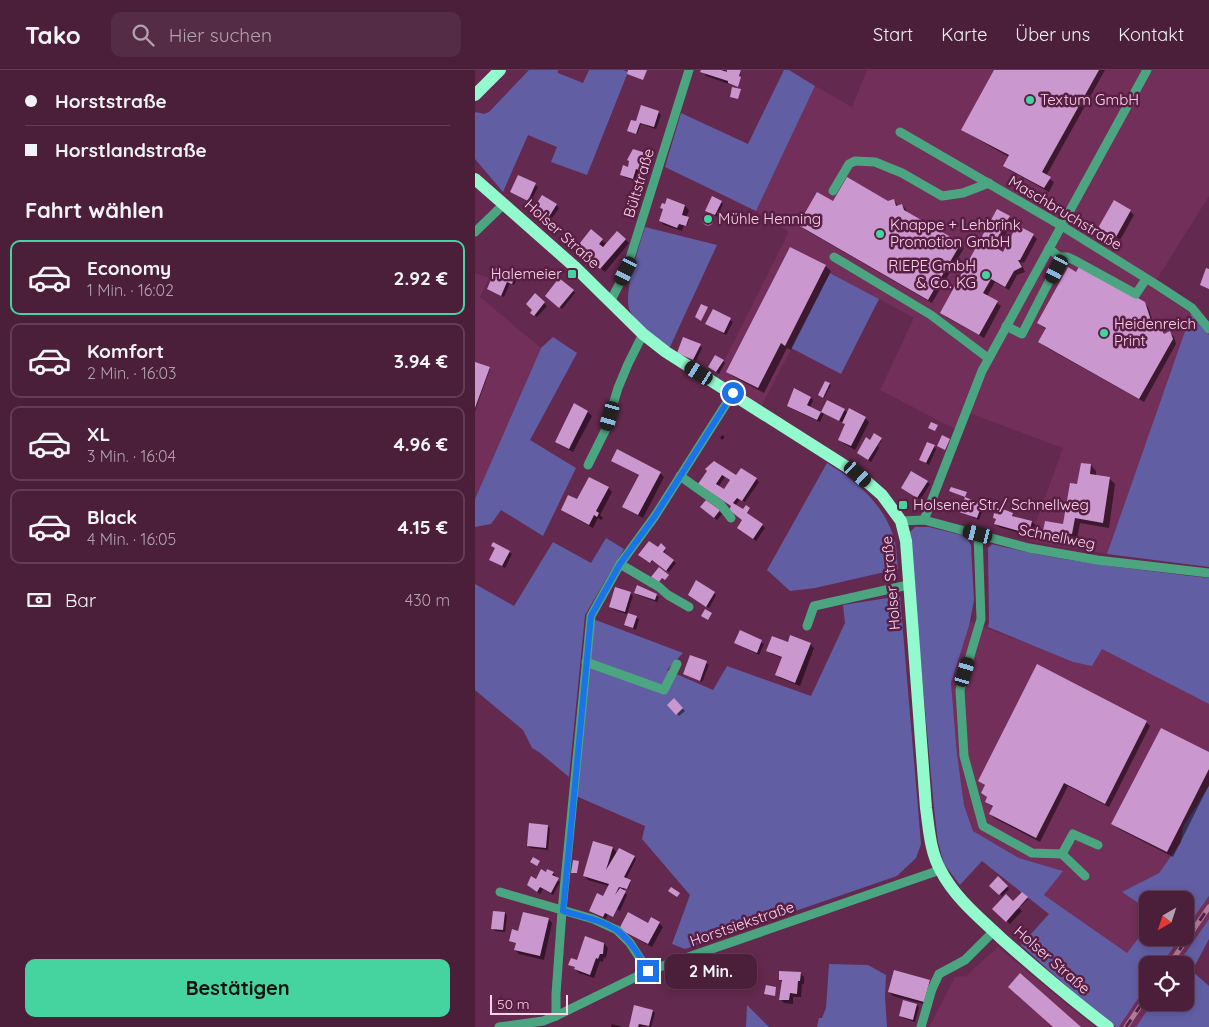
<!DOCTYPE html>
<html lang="de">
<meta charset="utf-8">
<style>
body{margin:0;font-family:Quicksand,sans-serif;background:#552c45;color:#f1f3f6;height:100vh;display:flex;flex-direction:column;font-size:19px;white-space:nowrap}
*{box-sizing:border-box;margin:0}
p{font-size:16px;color:#b2a2af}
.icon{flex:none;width:28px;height:28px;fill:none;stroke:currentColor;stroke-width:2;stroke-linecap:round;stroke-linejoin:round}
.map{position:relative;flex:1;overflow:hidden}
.panel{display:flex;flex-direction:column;background:#4b1f3a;width:475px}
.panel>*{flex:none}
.top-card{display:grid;align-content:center;height:110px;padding:0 25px;background:#4b1f3a}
.needle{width:32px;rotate:219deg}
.buttons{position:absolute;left:664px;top:821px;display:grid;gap:10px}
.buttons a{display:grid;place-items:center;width:55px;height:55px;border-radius:10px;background:#4b1f3a;box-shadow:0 2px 8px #0003,0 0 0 1px #623d54;font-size:25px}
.scale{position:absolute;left:15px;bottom:12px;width:78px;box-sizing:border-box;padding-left:5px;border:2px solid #fad5e9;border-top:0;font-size:14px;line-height:18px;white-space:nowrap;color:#fad5e9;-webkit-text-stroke:4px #581e43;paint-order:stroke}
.end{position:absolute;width:22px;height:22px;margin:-11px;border:6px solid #1a73e8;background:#fff;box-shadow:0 0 0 2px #fff}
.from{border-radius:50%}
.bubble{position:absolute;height:35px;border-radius:10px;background:#4b1f3a;box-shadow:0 2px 8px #0003,0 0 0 1px #623d54;font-size:16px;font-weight:800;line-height:35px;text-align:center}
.car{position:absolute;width:15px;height:30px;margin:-15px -8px;border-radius:6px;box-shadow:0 0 4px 1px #0007;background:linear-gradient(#222 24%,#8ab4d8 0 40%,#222 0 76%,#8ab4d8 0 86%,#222 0)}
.top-card b{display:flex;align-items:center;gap:18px;height:48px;font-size:19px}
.top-card b+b{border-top:1px solid #623d54}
.top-card i{width:12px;height:12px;background:#f1f3f6}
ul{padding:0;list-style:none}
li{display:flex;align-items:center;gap:15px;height:75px;margin:0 10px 8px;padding:0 15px;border:2px solid #623d54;border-radius:10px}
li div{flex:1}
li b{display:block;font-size:19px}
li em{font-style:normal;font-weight:800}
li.current{border-color:#45d49f}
li>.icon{width:45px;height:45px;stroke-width:1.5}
h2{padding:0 25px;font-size:22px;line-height:60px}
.pay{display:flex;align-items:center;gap:12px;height:55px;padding:0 25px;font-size:19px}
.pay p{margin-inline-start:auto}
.cta{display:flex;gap:10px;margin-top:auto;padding:10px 25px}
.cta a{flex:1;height:58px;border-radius:10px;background:#45d49f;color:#111;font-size:20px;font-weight:800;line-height:58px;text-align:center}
header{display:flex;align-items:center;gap:30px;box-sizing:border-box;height:70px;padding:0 25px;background:#4b1f3a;border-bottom:1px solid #623d54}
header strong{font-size:24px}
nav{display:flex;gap:28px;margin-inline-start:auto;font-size:18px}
.search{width:350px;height:45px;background:#552c45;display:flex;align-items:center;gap:12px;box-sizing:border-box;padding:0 18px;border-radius:10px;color:#b2a2af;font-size:19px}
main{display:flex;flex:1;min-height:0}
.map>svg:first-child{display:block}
</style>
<header>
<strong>Tako</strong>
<div class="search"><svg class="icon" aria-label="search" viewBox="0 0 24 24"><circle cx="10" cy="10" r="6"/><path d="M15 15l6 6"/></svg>Hier suchen</div>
<nav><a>Start</a><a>Karte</a><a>Über uns</a><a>Kontakt</a></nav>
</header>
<main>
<section class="panel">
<div class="top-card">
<b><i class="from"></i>Horststraße</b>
<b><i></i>Horstlandstraße</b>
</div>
<h2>Fahrt wählen</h2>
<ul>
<li class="current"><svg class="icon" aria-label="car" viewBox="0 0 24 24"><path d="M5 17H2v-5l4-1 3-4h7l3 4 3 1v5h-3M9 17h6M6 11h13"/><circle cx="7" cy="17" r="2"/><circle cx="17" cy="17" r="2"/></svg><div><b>Economy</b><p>1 Min. · 16:02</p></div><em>2.92 €</em></li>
<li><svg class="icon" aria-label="car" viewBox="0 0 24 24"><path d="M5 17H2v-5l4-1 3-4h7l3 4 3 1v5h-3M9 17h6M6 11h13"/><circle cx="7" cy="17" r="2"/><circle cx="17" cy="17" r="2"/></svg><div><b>Komfort</b><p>2 Min. · 16:03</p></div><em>3.94 €</em></li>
<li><svg class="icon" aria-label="car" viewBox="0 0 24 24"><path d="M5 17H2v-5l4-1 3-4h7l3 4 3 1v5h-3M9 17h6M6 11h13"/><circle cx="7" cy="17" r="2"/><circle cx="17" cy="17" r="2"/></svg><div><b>XL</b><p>3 Min. · 16:04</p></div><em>4.96 €</em></li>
<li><svg class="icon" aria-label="car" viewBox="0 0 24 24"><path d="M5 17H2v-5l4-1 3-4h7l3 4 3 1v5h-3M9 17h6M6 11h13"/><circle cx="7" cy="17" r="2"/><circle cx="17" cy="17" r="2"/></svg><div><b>Black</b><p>4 Min. · 16:05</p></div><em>4.15 €</em></li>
</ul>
<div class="pay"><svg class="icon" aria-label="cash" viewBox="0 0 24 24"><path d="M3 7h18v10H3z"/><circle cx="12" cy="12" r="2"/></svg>Bar<p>430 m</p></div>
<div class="cta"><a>Bestätigen</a></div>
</section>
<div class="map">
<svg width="734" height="957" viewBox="0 0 734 957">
<rect width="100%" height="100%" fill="#64294e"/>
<!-- built -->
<g fill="#722f59">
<path d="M392,0H734V126L677,217L716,244L632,484L554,471L588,378L489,341L480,359L405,320L439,248L356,203L286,337L240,310L314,162L281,141L340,16L377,37Z"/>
<path d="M0,203L14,208L5,227L66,278L0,429Z"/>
<path d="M495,552L560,576L598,592L627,579L734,634V716L708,757L706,772L684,803L647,822L672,839V857L652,884L569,825L588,801L544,788L498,761L489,735L482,684L476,613Z"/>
<path d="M734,826V849L702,895H686L705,868H710V860Z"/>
<path d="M523,877L583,927L620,957H454L480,907L491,906Z"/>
<path d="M672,915V932L677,933L661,957H644Z"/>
</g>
<!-- green -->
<g fill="#625ea4">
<path d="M54,0H83V3L108,13L114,0H148L153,2L112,105L76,92L82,77L53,65L28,122L0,89V43L1,42L9,44L14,42Z"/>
<path d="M309,0H314L340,16L281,141L190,97L206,43L273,74Z"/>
<path d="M170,157L242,175L194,279C182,268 164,256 155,241C147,226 165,174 170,157Z"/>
<path d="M355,203L404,229L366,304L316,278Z"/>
<path d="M716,244L734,265V497L632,484Z"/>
<path d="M78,267L102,283L55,370L101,398L68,466L26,440L16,454L0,457V429L66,278Z"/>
<path d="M352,393C383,412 411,436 420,472C422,481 422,491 423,499L340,518L315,521L292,500Z"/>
<path d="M440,457H454L490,466L496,475L499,530L494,556L476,613L482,684L489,735L498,761L544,788L588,801L569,825L652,883L672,857V868H705L686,895H672V915L644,957H641L610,933L546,875L574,844L507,791L485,815L469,794L463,772L459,738L434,463Z"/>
<path d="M131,468L149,479L110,545L94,707L64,682L57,678L48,660L0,620V514L39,536L78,472L116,493Z"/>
<path d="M517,474C588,492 661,499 734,508V634L627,579L617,596L598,592L513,557L514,552L513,478Z"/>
<path d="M425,526L446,774L441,788L422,806L210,879L197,874L215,825L167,769L170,756L101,726L118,549L208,583L192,600L238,620L252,596L336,626L370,553L368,535Z"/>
<path d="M734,716V826L710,860V830H672V839L647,822L684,803L706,772L708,757Z"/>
<path d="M734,849V869L717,901L734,916V957H661L677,933L710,932V895H702Z"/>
<path d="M354,894L393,895L411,905L410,927L412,957H342L344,948H347L351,938Z"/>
<path d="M272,935L294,957H271Z"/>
</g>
<!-- shadow -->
<g fill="#0007" fill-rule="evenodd">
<path d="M227,0H250L249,2L252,3L253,0H266L263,17L231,6Z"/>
<path d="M521,0H630L571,106L579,112L574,122L534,100L530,95L534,87L492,63L488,59Z"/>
<path d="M167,37L184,43L186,45L181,59L166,54L162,64L155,62L157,51L165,54L162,51Z"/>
<path d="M170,84L173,87L168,102L164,101L161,111L149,107L146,105Z"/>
<path d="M44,106L63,117L55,132L36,122Z"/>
<path d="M193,130L210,136L214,140L211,148L214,149L212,156L209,155L207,161L189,155L185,151Z"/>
<path d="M419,130L423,136L427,135L431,139L432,144L485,174L489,178L457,233L329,159L325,155L358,133L413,132Z"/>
<path d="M246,132L248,134L242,147L232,140Z"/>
<path d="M81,135L84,138L75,151L61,143Z"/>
<path d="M655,141L659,145L645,170L625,157Z"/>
<circle cx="234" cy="150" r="5"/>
<path d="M534,147L538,151L522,180L528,183L558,165L562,169L549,193L546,192L550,202L542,205L534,220L520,212L512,226L526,236L509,268L471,247L467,243Z"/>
<path d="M117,161L132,175L150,169L154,173L130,202L106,182Z"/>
<path d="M350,196L356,201L316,280L312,278L289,323L259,307L253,302Z"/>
<path d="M40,207L42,209L39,215L35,213L29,227L13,219Z"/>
<path d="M98,221L100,223L87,239L74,228Z"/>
<path d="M60,225L72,236L62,247L56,243L59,240Z"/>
<path d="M669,233L673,237L680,258L683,257L690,265L695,263L699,267L701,274L669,332L569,276L565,272L572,260L563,253Z"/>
<path d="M238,241L258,252L251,265L232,254Z"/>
<path d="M225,276L227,278L221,291L206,285Z"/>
<path d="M248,291L250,293L244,304L237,299Z"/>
<path d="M0,293L15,299L0,341Z"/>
<path d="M351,312L356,315L349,328L345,326Z"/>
<path d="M336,328L338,330L335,337L347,344L353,332L369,340L373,343L390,348L394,352L380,380L368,373L364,369L371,355L367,352L349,343L345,352L316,338Z"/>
<path d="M113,342L117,346L98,382L85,375L81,371Z"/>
<path d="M247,365L250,367L247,370L245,368Z"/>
<path d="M399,365L407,370L403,376L404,378L396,392L386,385Z"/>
<path d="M459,376L461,379L454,395L448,392L445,389Z"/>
<path d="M138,390L185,403L189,407L168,448L153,440L149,436L165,406L142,394Z"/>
<path d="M239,392L261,407L281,409L284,412L270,432L265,429L260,436L268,441L271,437L275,439L272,444L290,458L281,471L266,460L268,450L258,437L227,416ZM250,407L256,411L250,421L243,417Z"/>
<path d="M616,395L621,401V406L635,409L640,414L634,458L605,453L602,469L591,467L589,474L574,472L569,466L589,456L603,416Z"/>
<path d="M452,412L455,414L445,430L430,420Z"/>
<path d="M133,418L137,422L125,445L128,448L126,450L123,448L118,458L91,443L87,439Z"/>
<path d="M231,432L247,444L242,450L229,440Z"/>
<path d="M506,435L509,437L504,450L486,441Z"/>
<path d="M537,444L541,448L557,452L561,456L558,467L524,457L520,453L522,450L519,447Z"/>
<path d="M186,475L191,479L189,483L201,493L194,502L178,490L176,493L166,485L183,479Z"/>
<path d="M21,478L34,482L37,484L30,498L16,490Z"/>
<path d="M155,523L158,526L152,544L164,549L161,560L151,554L154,545L138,539L135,537Z"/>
<path d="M161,523L181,525L184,527L182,532L163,525Z"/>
<path d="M239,523L241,525L234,538L222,530Z"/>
<path d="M265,562L289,574L284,585L260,573Z"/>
<path d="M313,573L335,574L339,578L325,616L305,608L301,604L307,588L297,584L293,580Z"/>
<path d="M216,586L234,595L227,612L209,604Z"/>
<path d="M199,630L210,641L204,646L194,635Z"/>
<path d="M671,652L675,656L634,737L593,716L565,772L519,748L515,744L519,738L511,732L513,728L507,723L511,716L504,711Z"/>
<path d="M734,684V715L698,787L644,759L638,754Z"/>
<path d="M72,756L75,758L73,780L55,778L53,776Z"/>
<path d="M138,778L142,783L159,787L161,789L151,809L156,812L153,819L150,818L148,821L152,825L145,841L142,839L139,846L133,844L131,849L115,840L129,828L134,816L113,810L109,806Z"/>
<path d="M71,803H78L81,806L79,808L85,812L78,825L68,819L65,824L56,817Z"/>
<path d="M523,808L534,819L527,826L516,816Z"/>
<path d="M547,823L553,829L544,838L547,841L535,854L519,839L544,838L545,836L540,831Z"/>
<path d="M30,843L32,846L30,862L20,861L17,858Z"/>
<path d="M73,849L77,853L69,890L44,884L40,880L43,862Z"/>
<path d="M184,853L188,857L177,877L150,862L173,855Z"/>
<path d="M129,874L133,878L131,888L129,887L128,892L125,891L119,908L104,903L100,899L103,891Z"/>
<path d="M325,903L329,907V914H327L326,927H318V934L309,933L305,929L308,912L305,910Z"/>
<path d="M454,911L459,915L453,935L418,926L414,922Z"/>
<path d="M442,935L444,937L440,952L428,948L425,946Z"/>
<path d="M177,941L180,943L176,957L167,956L166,957H155Z"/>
<path d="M137,954L147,957H136Z"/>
</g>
<!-- building -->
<g fill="#cb97cf" fill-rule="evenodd">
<path d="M153,0H172L168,10L152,4Z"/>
<path d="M226,0H246L252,2V0H266L264,6L266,7L263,17L253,13V11L225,2Z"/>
<path d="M519,0H624L567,102L576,107L569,118L528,96L534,85L486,60Z"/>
<path d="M257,17L266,19L263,29L255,27Z"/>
<path d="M166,35L184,41L179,57L165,53L161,64L152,61L156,50L161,51Z"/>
<path d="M158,79L171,83L166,101L161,99L158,109L145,105L148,95L153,97L154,91L152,90Z"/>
<path d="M43,105L61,113L53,131L35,122Z"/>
<path d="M372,107L413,131L419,129L421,136L427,134L429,140L486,173L453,230L323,155L342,122L358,131Z"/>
<path d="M67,125L82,134L72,150L57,141Z"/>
<path d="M237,126L247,131L240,145L230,141Z"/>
<path d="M192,128L210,135L207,145L214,147L211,156L204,154L202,158L184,151L188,139L185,138L187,133L190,134Z"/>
<path d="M639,130L656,140L641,167L623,158Z"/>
<path d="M522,139L535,146L518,176L528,182L542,155L559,164L545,190H543L547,197L539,201L530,217L516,209L508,223L523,231L504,265L465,243Z"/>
<circle cx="233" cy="150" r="5.5"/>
<path d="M116,159L128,169L124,174L128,177L142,161L151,169L125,199L101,178Z"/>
<path d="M315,177L351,195L310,276L306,273L283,318L251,302Z"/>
<path d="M605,195L670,232L678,257L684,256L689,264L695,261L698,269L664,329L563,272L571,258L562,253L593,197L601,202Z"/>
<path d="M21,198L40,206L37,214L32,212L26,226L12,219Z"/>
<path d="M731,198L734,199V219L725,215Z"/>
<path d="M84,208L99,220L84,238L70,226Z"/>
<path d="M60,223L70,232L59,246L55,243L57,240L51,234Z"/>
<path d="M226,234L233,237L226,251L220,247Z"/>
<path d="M238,239L256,248L249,263L230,254Z"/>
<path d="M208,267L226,274L218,290L202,283Z"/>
<path d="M240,285L249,290L241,302L233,297Z"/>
<path d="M0,292L15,297L0,338Z"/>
<path d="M350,311L355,313L348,328L343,325Z"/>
<path d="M319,318L336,327L332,335L346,342L342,350L312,336Z"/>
<path d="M352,330L370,339L364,351L346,342Z"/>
<path d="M99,333L113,341L94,379L80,372Z"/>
<path d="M374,338L391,347L376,376L363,370L370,354L367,353Z"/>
<path d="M456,352L463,355L460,361L453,358Z"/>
<path d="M399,363L407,368L393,390L382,383L391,367L395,370Z"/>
<path d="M467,365L475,369L470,380L462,376Z"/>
<path d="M452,372L460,375L451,393L444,390Z"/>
<path d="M142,379L186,402L163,445L147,437L164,405L136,391Z"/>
<path d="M239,391L261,405L266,398L282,408L267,431L262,428L258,433L268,439L271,435L275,438L272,443L288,454L278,469L262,458L267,450L254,440L256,436L223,414L232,401L230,399ZM247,405L255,410L249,419L241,414Z"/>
<path d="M606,393L616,394L615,404L635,407L628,453L600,448L597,464L585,462L584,469L567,466L570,451L588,454L595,413L602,414Z"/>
<path d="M436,401L453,411L442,428L426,418Z"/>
<path d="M114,407L134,417L121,441L124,443L122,447L119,445L114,455L86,440L93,425L102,429Z"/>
<path d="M476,417L492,422L490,427L474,421Z"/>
<path d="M490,427L507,434L502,448L484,442Z"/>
<path d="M231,430L245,440L239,448L225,437Z"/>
<path d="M525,438L538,443L537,446L557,451L554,464L519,454L521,449L518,448L519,443L522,444Z"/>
<path d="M174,471L183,477L186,473L191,478L188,482L199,490L191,501L177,490L175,493L163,485Z"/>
<path d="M18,472L35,481L27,496L14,490L20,478L16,476Z"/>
<path d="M184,497L194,505L190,510L187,508L184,512L176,507Z"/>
<path d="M221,510L240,522L231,537L213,525Z"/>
<path d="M162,515L182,524L180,530L159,523Z"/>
<path d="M140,517L156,522L150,542L134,537Z"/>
<path d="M230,539L237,543L233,550L226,546Z"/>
<path d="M153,543L162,546L158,558L149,555Z"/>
<path d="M265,560L287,570L282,583L259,573Z"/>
<path d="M315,565L336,573L320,613L300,605L307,587L291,581L297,566L313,572Z"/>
<path d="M215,585L232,591L225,611L208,604Z"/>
<path d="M562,594L672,651L630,734L589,713L561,768L514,744L518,736L510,732L512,727L506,723L510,715L503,711Z"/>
<path d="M199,628L208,638L201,645L192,635Z"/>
<path d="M686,658L734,682V699L692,782L636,754Z"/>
<path d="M54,753L73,755L71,778L52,776Z"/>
<path d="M118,771L138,777L131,800L144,778L160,786L149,807L156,810L152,819L144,817L140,825L145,818L151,821L138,847L130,843L128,847L114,841L122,823L128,826L134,814L108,806Z"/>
<path d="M58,787L65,791L62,796L55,792Z"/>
<path d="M98,790L104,791L102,803H96Z"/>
<path d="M66,799L71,802L72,799L79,802L77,805L84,808L76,823L65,817L62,822L52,815L56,806L61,809Z"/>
<path d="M523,806L533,816L524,825L514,816Z"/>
<path d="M196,817L205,823L202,827L193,821Z"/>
<path d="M547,822L553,827L531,852L517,839L531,824L538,831Z"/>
<path d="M18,841L30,842L28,860L16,859Z"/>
<path d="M48,842L74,848L65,886L39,880L41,873L34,871L37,859L43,861Z"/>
<path d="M153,842L173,853L176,847L185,852L173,874L144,859Z"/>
<path d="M110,866L129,873L128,884H125L123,889L121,888L115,905L99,899L100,897L93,895L96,888L102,890Z"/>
<path d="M419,900L455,910L449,932L413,922Z"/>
<path d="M304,901L326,902L325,911H323L322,924L315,923L314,930H304L307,910H304Z"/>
<path d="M545,903L606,957H578L533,917Z"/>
<path d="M291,915L301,917L300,926L289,924Z"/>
<path d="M428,930L442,934L438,950L424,946Z"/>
<path d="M159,935L178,940L174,956L164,954L163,957H154Z"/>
</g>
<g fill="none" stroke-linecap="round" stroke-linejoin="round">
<!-- minor -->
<g stroke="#4ca581" stroke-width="9">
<path d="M425,62L587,156L682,215L717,238L734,259"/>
<path d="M358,121L374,94L380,91L400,92L427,103L467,126L488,123L514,113"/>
<path d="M0,162L29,134"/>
<path d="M359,187L456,245L513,288"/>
<path d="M584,187H592L599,190L661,224L671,209"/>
<path d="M135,232L151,201L214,0"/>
<path d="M531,256L547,264L584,192V187L574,178"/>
<path d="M113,395L130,361L143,318L153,294L168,264"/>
<path d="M205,406L246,435L256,448"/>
<path d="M449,450L507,301L672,0"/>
<path d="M426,451L449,450L554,478L622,490L734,503"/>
<path d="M503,464L506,549L485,620L489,686L508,756L557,783L587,784L598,764L623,775"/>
<path d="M145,494L184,517L193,525L214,537"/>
<path d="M332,556L339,536L433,515"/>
<path d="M111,592L189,620L202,594"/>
<path d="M587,784L610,806"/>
<path d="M25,822L118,849L142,860L155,873L173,901"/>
<path d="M81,946V924L87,841L116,546L145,494L180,446L258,323"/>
<path d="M24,957L68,951L81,946L173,901L465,800"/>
<path d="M446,957L457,919L464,904L490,890L519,861"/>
</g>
<!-- major -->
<g stroke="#92facc" stroke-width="12">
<path d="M0,25L25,0"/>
<path d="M0,109L101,198L168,264L191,282L383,404L407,425L426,451L431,471L451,738C454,759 455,782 466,801C480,828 505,848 527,869C561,899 596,929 633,957"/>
</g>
<!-- rail casing -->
<g stroke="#ac7c99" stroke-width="5">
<g id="rail">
<path d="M694,895L734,837"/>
<path d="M651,957L672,926"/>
</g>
</g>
<!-- rail -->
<use href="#rail" stroke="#581e43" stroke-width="3" stroke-dasharray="9" stroke-linecap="butt"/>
</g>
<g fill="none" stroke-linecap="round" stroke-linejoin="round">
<!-- route -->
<path stroke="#1a73e8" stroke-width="6" d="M173,901C165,887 156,871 143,861C127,850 105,846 88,841L116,546L145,494L180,446L258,323"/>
</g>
<!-- markers -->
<g fill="#45d49f" stroke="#581e43" stroke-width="2">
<circle cx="555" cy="30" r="5"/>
<circle cx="233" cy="149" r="5"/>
<circle cx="405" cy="164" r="5"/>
<rect x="92" y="199" width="10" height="10" rx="2.5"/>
<circle cx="511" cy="205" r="5"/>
<circle cx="629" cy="263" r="5"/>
<rect x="423" y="430" width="10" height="10" rx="2.5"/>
</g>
<g text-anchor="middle" stroke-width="5" stroke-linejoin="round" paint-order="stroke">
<!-- poi labels -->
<g font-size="15" fill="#fad5e9" stroke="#581e43" text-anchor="start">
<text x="565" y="35">Textum GmbH</text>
<text x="243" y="154">Mühle Henning</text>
<text x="415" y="160">Knappe + Lehbrink<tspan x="415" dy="17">Promotion GmbH</tspan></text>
<text x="501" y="201" text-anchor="end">RIEPE GmbH<tspan x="501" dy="17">&amp; Co. KG</tspan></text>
<text x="87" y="209" text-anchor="end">Halemeier</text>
<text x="639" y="259">Heidenreich<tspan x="639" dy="17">Print</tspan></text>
<text x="438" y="440">Holsener Str./ Schnellweg</text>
</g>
<!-- street labels -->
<g font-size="15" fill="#fad5e9" stroke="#581e43">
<text transform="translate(164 113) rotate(-73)" y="5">Bültstraße</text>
<text transform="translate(590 143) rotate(31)" y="5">Maschbruchstraße</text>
<text transform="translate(87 164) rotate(42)" y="5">Holser Straße</text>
<text transform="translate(582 467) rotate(11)" y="5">Schnellweg</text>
<text transform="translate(416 513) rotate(-95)" y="5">Holser Straße</text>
<text transform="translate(267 854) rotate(-19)" y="5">Horstsiekstraße</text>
<text transform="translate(577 890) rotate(41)" y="5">Holser Straße</text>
</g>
</g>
</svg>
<div class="buttons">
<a><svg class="needle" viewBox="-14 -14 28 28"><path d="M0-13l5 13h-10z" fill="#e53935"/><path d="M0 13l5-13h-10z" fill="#b2a2af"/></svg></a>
<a><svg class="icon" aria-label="locate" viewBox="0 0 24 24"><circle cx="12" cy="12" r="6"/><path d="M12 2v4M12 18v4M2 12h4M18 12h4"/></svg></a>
</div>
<div class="scale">50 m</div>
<i class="end from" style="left:258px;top:323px"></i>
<i class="end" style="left:173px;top:901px"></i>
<div class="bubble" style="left:190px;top:884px;width:92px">2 Min.</div>
<i class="car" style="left:582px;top:199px;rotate:208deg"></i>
<i class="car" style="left:151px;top:201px;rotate:207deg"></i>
<i class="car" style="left:224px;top:303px;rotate:302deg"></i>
<i class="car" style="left:135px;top:346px;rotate:196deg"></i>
<i class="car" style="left:383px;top:404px;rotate:132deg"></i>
<i class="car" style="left:503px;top:464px;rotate:284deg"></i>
<i class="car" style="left:490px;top:602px;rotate:17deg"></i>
</div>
</main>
